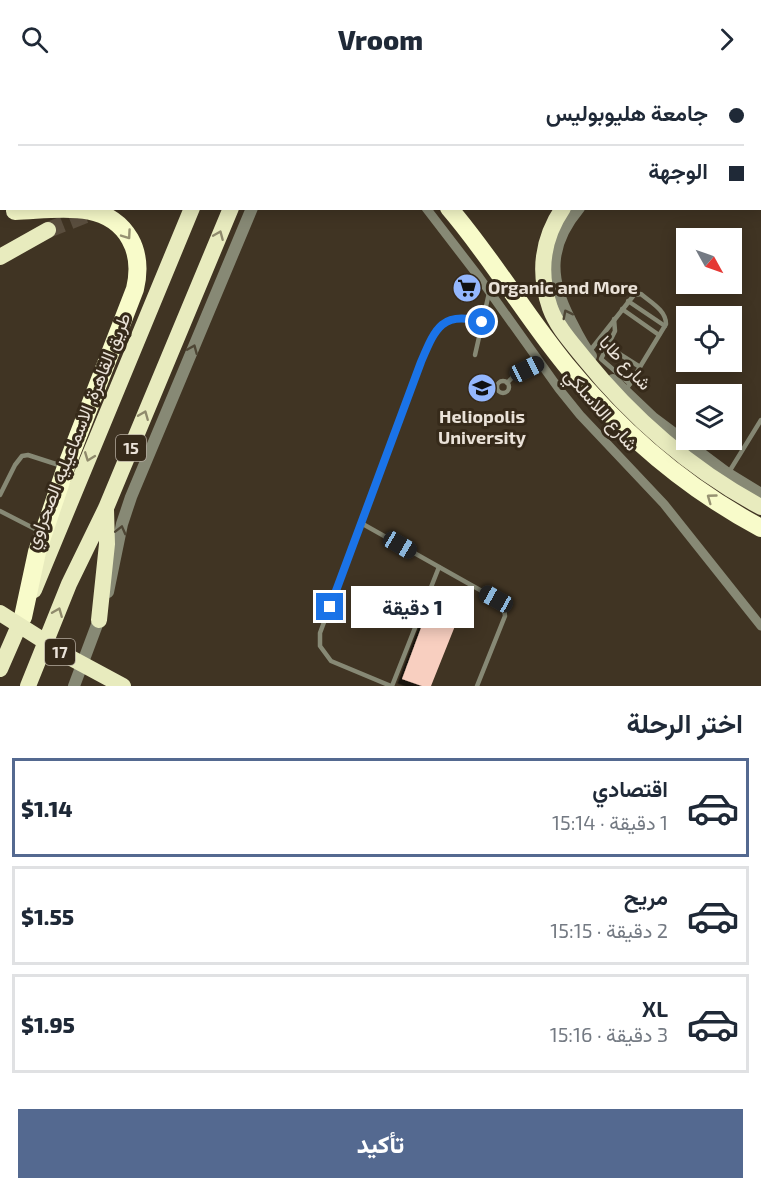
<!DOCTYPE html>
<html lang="ar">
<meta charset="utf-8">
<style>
body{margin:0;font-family:"Exo 2",Vazirmatn,sans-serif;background:#f6f6f7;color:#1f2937;direction:rtl;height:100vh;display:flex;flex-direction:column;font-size:22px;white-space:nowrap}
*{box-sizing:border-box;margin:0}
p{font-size:20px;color:#747a83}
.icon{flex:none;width:33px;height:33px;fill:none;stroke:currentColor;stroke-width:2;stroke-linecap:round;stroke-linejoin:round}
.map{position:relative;height:608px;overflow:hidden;direction:ltr}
.details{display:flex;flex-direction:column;background:#fff;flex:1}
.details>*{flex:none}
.top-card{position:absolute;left:0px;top:0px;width:762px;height:132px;box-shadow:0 3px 15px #0003;direction:rtl;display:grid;align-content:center;height:132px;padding:0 18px;background:#fff}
.needle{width:39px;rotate:130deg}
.buttons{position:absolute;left:676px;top:150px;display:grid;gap:12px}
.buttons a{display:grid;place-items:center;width:66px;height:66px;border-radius:0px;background:#fff;box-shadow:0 3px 15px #0003;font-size:30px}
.end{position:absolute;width:27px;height:27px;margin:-14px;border:8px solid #1a73e8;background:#fff;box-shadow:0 0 0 3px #fff}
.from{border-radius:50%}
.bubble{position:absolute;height:42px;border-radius:0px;background:#fff;box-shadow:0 3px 15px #0003;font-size:20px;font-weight:800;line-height:42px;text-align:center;direction:rtl}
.car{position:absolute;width:18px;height:36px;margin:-18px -9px;border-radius:8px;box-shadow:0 0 4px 2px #0007;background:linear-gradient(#222 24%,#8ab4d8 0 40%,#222 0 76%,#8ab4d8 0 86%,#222 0)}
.top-card b{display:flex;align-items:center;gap:21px;height:57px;font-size:22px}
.top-card b+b{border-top:2px solid #e0e1e3}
.top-card i{width:15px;height:15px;background:#1f2937}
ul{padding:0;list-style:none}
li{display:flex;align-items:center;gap:18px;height:99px;margin:0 12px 9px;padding:0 6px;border:3px solid #e0e1e3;border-radius:0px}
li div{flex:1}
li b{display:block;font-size:22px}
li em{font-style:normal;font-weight:800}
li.selected{border-color:#546990}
li>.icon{width:54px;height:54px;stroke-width:1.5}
h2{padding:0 18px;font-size:27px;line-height:72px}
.action{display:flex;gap:12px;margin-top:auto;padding:12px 18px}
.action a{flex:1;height:69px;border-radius:0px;background:#546990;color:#fff;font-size:24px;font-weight:800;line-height:69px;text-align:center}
header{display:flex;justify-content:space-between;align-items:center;height:78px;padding:0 18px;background:#fff;font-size:27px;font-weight:800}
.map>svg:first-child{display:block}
</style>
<header><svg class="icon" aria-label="forward" viewBox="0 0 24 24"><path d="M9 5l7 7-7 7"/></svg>Vroom<svg class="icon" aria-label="search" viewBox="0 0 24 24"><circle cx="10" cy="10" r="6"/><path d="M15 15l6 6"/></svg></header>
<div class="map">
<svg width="761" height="608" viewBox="0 0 761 608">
<defs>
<filter id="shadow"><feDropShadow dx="-4.5" dy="4.5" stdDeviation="0" flood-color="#0009"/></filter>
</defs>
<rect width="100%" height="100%" fill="#403423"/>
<!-- building -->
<path fill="#f8cfc0" filter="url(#shadow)" d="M434,515L463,528L431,608H422L402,601Z"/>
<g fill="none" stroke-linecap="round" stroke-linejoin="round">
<!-- trunk-tunnel -->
<path stroke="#5a4e3e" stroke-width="16" stroke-dasharray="16 8" stroke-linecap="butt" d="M48,152L99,132"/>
<!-- service -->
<g stroke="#878975" stroke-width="4.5">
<path d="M143,2L144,0"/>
<path d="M586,2V0"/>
<path d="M0,128L2,127"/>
<path d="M628,223L665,248"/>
<path d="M622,231L659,257"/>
<path d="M614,241L615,253L601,281L630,306"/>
<path d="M607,268L640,289"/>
<path d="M589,274L634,217L641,216C650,224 666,232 666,246L626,312"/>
<path d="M475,277L489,215"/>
<circle cx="503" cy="309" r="6"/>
<path d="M507,305L514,298L539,284"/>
<path d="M729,394L761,342"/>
<path d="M0,417L15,387L22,378L28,377L62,388"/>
<path d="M0,433L39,453"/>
<path d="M361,445L496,521L504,530L505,538L477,608"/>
<path d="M391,608L331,583L320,568V555L421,284C435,251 442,232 482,244"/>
<path d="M392,608L439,489"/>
</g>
<!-- minor -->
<path stroke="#878975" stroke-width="9" d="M426,130L479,199L559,311L580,337L664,426L761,548"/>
<!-- tertiary -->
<g stroke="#878975" stroke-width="12">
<path d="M634,0V2"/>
<path d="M310,2L311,0"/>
<path d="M579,130C548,167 548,200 570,242C576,254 582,267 591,278"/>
<path d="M613,302L653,340L728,396L761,416"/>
<path d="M108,514L122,446L131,419L252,130"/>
<path d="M74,608L101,536"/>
</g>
<!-- trunk -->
<g stroke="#e8ebbe" stroke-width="16">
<path d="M620,0V2"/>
<path d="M244,2V0"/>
<path d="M563,130C542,161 538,195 550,230C557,249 571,264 583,279C632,340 692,392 761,429"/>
<path d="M0,179L48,152"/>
<path d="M34,512L192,130"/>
<path d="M99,542L107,466L106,432"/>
<path d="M0,591L24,536"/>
<path d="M28,608L69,506L106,430L231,130"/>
</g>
<!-- motorway -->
<g stroke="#f8fbca" stroke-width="18">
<path d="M284,0L287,2"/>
<path d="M604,0V2"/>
<path d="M76,2L77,0"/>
<path d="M90,2L91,0"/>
<path d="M125,2L127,0"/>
<path d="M161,2L162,0"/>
<path d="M0,77L2,76"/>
<path d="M0,108L2,107"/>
<path d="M449,130C492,180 525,237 566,287C620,353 686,410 761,450"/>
<path d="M15,133C55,132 107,120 130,161C139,177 139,194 135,211L66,389L37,474L23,539"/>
</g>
<!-- tram -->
<g stroke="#beb5a9" stroke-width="1.5">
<path d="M14,2L15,0"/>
<path d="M0,36L2,33"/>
<path d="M0,58L2,54"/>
</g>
<!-- trunk-bridge -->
<path stroke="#e8ebbe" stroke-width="16" d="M0,535L71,580L123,608"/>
</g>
<!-- one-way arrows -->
<defs><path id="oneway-chevron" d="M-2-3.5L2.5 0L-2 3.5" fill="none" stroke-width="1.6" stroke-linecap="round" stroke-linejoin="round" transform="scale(1.5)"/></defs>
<g stroke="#979272">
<use href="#oneway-chevron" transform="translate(127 157) rotate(55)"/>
<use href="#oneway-chevron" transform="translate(711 420) rotate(-144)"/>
</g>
<g stroke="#8f8a6c">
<use href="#oneway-chevron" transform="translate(219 157) rotate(-67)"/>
<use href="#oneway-chevron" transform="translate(144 337) rotate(-68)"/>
<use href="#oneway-chevron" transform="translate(89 379) rotate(111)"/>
<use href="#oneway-chevron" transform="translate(58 534) rotate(-68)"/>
</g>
<g stroke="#4e4635">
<use href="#oneway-chevron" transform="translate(567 236) rotate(-117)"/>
<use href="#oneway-chevron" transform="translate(193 271) rotate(-67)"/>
<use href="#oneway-chevron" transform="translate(121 452) rotate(-76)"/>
</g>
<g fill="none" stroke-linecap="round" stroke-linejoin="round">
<!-- route -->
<path stroke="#1a73e8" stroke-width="8" d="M330,529L421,284C435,251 442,232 482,244"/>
</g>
<!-- icons -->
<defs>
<g id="supermarket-disc" transform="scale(1.5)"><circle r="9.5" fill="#94b7fd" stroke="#362a1a"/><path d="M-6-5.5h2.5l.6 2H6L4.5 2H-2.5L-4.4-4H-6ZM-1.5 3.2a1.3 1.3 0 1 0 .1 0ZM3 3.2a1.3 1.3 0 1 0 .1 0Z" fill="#111"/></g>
<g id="university-disc" transform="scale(1.5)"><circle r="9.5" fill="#94b7fd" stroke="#362a1a"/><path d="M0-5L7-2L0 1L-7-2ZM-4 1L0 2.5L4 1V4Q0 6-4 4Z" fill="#111"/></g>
</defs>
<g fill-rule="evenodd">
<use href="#supermarket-disc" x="467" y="210"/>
<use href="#university-disc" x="482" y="310"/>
</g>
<g text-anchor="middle" stroke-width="6" stroke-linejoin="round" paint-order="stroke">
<!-- shield labels -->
<g fill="#362a1a" stroke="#b4ab9f" stroke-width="1.5">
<rect x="116" y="357" width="30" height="26" rx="4.5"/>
<rect x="45" y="561" width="30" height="26" rx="4.5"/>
</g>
<g font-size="16" font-weight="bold" fill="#eae2d8">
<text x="131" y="376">15</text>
<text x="60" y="580">17</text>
</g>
<!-- poi labels -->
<g font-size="18" font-weight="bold" fill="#eae2d8" stroke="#362a1a" text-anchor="start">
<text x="488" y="216">Organic and More</text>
<text x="482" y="345" text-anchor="middle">Heliopolis<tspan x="482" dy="21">University</tspan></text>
</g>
<!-- street labels -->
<g font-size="18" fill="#eae2d8" stroke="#362a1a">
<text transform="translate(625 285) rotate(47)" y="6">شارع طابا</text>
<text transform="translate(601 332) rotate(49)" y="6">شارع اللاسلكي</text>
<text transform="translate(78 353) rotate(-68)" y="6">طريق القاهرة, الاسماعيليه الصحراوي</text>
</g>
</g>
</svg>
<div class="buttons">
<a><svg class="needle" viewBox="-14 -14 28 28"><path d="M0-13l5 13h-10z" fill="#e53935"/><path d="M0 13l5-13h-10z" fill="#747a83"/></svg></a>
<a><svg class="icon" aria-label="locate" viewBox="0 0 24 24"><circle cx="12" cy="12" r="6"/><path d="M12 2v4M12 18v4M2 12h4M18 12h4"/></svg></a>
<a><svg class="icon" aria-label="layers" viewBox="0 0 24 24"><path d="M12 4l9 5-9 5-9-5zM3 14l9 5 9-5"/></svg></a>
</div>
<i class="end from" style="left:482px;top:244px"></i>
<i class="end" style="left:330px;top:529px"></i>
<div class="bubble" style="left:351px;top:508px;width:123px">1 دقيقة</div>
<i class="car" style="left:527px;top:291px;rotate:64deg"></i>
<i class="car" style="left:400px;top:467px;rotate:120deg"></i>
<i class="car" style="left:496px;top:521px;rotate:299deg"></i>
<div class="top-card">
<b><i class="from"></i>جامعة هليوبوليس</b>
<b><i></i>الوجهة</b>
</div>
</div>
<section class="details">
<h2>اختر الرحلة</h2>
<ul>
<li class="selected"><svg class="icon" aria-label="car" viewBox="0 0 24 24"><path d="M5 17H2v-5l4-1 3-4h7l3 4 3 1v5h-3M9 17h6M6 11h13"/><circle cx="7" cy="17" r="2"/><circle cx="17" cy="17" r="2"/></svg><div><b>اقتصادي</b><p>1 دقيقة · 15:14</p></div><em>$1.14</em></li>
<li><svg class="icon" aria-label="car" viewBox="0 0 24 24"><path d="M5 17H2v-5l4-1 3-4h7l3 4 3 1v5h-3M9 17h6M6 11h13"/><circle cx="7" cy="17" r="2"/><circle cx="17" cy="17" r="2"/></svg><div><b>مريح</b><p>2 دقيقة · 15:15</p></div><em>$1.55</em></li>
<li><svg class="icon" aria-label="car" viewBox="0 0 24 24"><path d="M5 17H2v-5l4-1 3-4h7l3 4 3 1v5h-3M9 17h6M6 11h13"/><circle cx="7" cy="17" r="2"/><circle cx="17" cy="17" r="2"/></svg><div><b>XL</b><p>3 دقيقة · 15:16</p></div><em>$1.95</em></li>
</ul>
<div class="action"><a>تأكيد</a></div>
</section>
